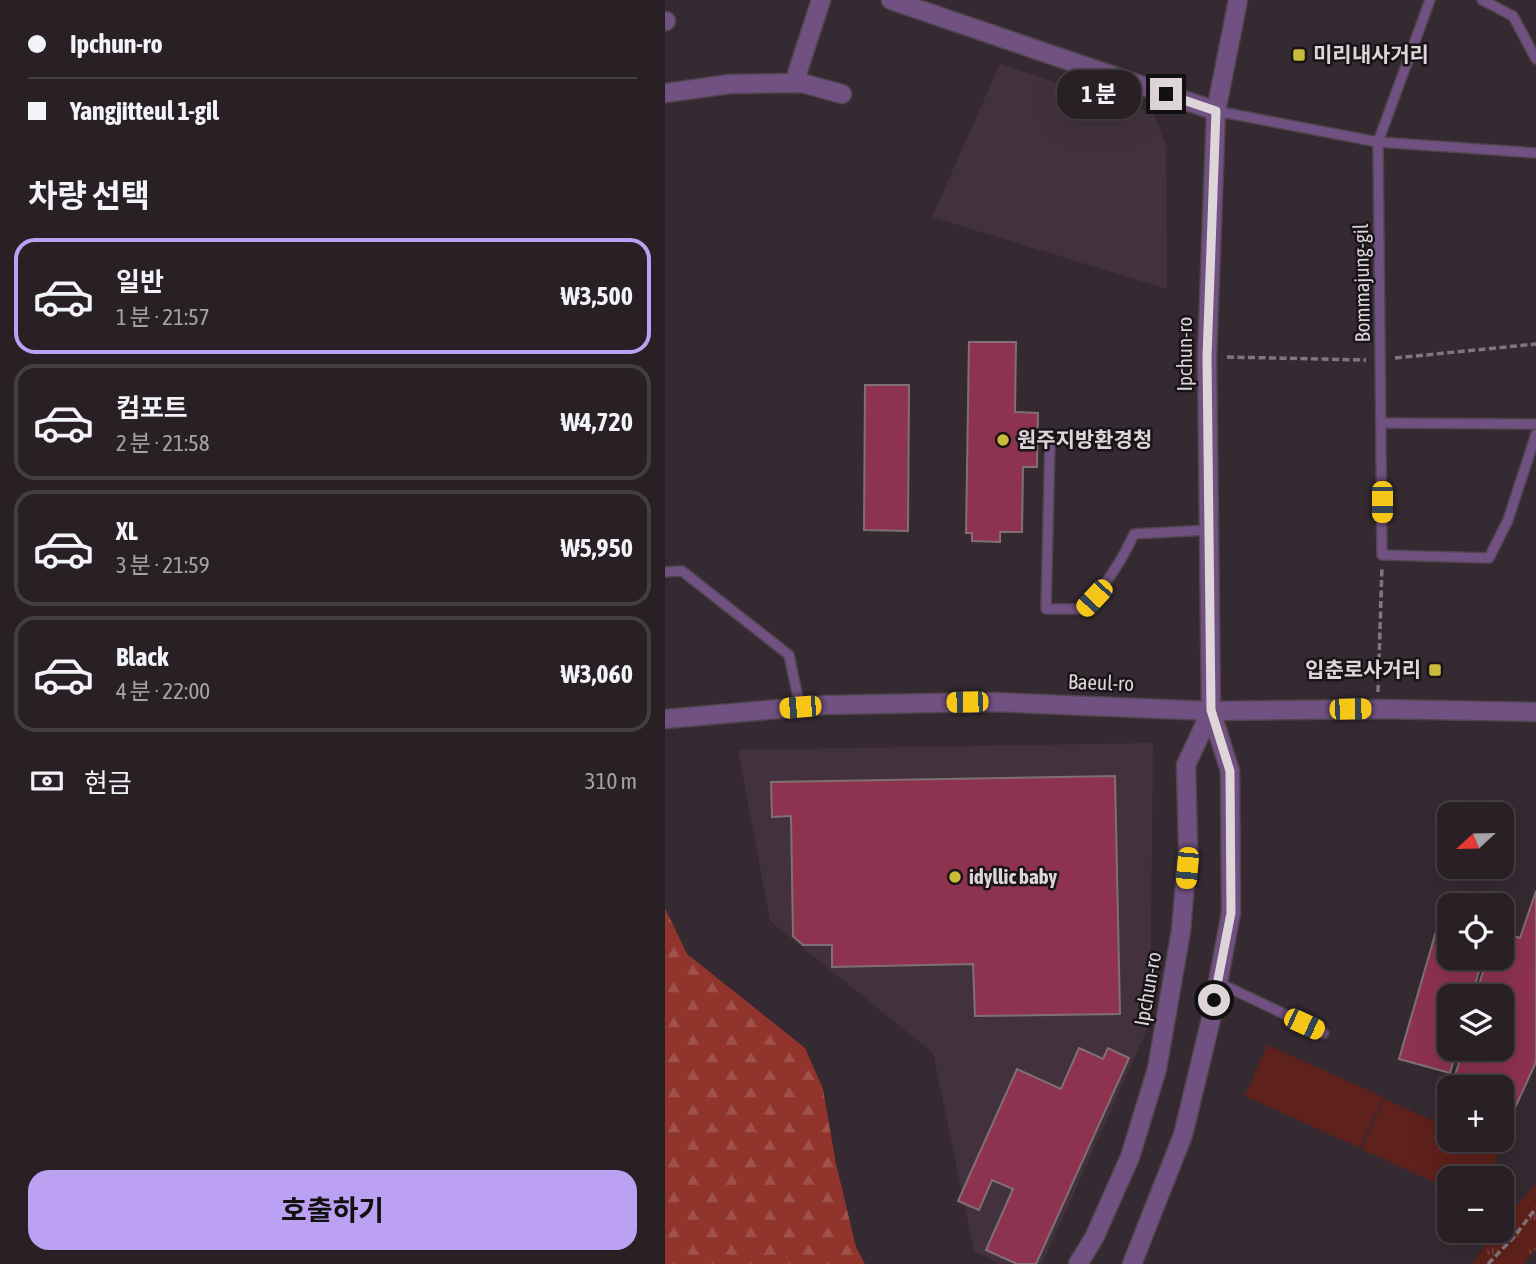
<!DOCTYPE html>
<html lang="ko">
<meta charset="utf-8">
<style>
body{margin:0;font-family:"Asap Condensed","Noto Sans KR",sans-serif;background:#30282d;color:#f1f3f6;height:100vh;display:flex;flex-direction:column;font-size:26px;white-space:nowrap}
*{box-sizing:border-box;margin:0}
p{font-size:23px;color:#a5a3a7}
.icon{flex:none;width:38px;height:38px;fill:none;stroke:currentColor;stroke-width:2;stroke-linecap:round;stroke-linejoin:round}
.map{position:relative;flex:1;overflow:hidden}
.details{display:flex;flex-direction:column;background:#282025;width:665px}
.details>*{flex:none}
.guide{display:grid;align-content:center;height:154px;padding:0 28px;background:#282025}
.needle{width:46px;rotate:248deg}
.fabs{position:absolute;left:772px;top:802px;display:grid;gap:14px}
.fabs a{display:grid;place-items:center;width:77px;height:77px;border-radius:14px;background:#282025;box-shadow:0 7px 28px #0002,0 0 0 2px #443e42;font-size:35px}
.end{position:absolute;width:32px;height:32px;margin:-16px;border:9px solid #ddd5da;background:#111;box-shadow:0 0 0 4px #111}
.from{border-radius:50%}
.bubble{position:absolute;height:49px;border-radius:21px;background:#282025;box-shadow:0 7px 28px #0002,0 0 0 2px #443e42;font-size:23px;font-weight:700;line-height:49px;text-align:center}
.car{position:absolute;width:21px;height:42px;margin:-21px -10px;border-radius:9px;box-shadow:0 0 5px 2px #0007;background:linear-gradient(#f5c518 24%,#345 0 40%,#f5c518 0 76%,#345 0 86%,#f5c518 0)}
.guide b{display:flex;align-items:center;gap:24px;height:66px;font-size:26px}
.guide b+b{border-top:2px solid #443e42}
.guide i{width:18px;height:18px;background:#f1f3f6}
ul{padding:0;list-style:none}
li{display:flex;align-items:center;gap:21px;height:116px;margin:0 14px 10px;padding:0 14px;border:4px solid #443e42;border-radius:21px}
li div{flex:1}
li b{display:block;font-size:26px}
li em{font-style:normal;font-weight:700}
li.active{border-color:#bca0f2}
li>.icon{width:63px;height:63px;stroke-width:1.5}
h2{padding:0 28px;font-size:32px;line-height:84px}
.pay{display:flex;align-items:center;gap:18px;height:77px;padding:0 28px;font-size:26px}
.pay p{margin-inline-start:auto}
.button{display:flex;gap:14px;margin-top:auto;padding:14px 28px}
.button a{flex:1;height:80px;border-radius:21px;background:#bca0f2;color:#111;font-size:28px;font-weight:700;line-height:80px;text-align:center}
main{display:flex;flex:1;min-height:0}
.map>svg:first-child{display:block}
</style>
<main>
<section class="details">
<div class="guide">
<b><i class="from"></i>Ipchun-ro</b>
<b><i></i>Yangjitteul 1-gil</b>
</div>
<h2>차량 선택</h2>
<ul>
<li class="active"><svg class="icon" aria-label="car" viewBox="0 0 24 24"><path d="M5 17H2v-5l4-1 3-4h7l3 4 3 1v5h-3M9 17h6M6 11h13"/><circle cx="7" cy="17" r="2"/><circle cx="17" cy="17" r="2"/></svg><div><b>일반</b><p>1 분 · 21:57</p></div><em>₩3,500</em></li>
<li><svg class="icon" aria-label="car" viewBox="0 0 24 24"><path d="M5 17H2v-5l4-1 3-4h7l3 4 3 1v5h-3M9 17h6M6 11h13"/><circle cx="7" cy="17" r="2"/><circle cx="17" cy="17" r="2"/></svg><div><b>컴포트</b><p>2 분 · 21:58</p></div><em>₩4,720</em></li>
<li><svg class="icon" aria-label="car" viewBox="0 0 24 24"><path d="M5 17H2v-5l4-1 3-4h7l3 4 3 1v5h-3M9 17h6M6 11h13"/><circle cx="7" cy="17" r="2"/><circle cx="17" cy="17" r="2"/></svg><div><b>XL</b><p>3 분 · 21:59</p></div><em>₩5,950</em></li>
<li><svg class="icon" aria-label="car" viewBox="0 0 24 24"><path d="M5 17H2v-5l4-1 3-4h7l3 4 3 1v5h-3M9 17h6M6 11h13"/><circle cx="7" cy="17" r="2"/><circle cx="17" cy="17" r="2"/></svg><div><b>Black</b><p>4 분 · 22:00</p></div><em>₩3,060</em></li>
</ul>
<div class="pay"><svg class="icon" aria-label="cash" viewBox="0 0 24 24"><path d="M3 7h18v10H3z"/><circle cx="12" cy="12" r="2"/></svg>현금<p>310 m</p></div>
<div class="button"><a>호출하기</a></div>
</section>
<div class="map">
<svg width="871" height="1264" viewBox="0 0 871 1264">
<defs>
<pattern id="grass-tufts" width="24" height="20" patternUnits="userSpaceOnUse" patternTransform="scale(1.75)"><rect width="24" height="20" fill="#5f211b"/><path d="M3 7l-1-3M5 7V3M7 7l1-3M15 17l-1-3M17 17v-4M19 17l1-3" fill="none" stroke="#76403c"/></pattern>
<pattern id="forest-firs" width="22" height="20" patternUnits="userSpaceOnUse" patternTransform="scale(1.75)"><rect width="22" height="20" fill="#91352c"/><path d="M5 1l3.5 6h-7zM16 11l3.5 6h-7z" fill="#a0514a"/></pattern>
</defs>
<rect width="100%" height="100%" fill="#352a31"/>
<!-- built -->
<g fill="#43323d">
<path d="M335,64L489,114L501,146L502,289L267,217Z"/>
<path d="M488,743L485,1023L377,1264H335L309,1251L268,1053L105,921L73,750Z"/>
</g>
<!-- grass -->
<path fill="url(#grass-tufts)" d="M871,1184V1249L858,1264H808L830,1230H836L837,1222Z"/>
<!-- forest -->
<path fill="url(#forest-firs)" d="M0,908L22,954L140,1048L158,1089L171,1164L191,1247L200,1264H0Z"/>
<!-- pitch -->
<g fill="#5f211b">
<path d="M602,1045L718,1097L695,1148L580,1096Z"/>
<path d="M719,1099L784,1128V1139H809L834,1151L822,1178H784V1189L697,1149Z"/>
</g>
<!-- building -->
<g fill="#8d324f" stroke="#807073" stroke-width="2">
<path d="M304,342H351L350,412L373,413L372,467H358L357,532H335V542L307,541V533H301Z"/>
<path d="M200,385H244L243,531L199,530Z"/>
<path d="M450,776L455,1014L310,1016L308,964L167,967V945H138L128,936L126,816L107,817L106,782Z"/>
<path d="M871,891V1062L849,1110L836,1105V1087H786L799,1048H836V996H810L823,957H836V932L855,938Z"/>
<path d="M776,914L784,916V957H818L807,996H784V1048H792L785,1073L734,1059Z"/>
<path d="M414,1048L438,1059L443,1048L464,1058L371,1264H352L321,1250L348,1189L327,1180L314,1210L293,1201L352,1069L396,1089Z"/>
</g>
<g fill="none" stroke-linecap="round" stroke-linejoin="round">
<!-- service casing -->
<g stroke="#50454c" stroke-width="12">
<g id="service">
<path d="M765,0L713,142L717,555L824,558L843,520L871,434"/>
<path d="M817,0L848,16L871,59"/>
<path d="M551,111L713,142L871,153"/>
<path d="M717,423L871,424"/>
<path d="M385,441L381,609H419C440,586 456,563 469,534L544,530"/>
<path d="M0,572L17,571L124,655L135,707"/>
<path d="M552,982L659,1033"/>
</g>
</g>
<!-- minor casing -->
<g stroke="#50454c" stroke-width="21">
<g id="minor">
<path d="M0,21H1"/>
<path d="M129,83L156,0"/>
<path d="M0,93L65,84L137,83L177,94"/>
</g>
</g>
<!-- tertiary casing -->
<g stroke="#50454c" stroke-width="21">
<g id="tertiary">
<path d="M226,0L551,111"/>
<path d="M0,719L160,705L327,702L546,711L713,709L871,712"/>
<path d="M413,1264L429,1238L465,1157L492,1069L516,931L523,847L521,765L546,711"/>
<path d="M467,1264L518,1135L546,1019L566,913L565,771L546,711L542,357L551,111L573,0"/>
</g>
</g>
<!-- path -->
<g stroke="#80767c" stroke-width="3.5" stroke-dasharray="7 3.5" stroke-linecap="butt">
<path d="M562,357L701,360"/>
<path d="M730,358L871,344"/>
<path d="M713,692L717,567"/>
<path d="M823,1264L849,1237L871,1208"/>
</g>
<!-- service -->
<use href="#service" stroke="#715181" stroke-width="9"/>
<!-- minor -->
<use href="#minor" stroke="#715181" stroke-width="18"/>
<!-- tertiary -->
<use href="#tertiary" stroke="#715181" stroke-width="18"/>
</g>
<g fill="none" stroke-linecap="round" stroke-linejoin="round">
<!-- route -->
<path stroke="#ddd5da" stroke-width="9" d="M501,94L551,111L542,357L546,710L565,771L566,913L549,1000"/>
</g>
<!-- markers -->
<g fill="#c9ba3a" stroke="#191417" stroke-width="2.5">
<rect x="627" y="48" width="14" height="14" rx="3.5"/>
<circle cx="338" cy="440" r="7"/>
<rect x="763" y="663" width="14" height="14" rx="3.5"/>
<circle cx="290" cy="877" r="7"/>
</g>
<g text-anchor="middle" stroke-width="5" stroke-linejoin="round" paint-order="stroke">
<!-- poi labels -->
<g font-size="21" font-weight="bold" fill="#ddd5da" stroke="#191417" text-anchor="start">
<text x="648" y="62">미리내사거리</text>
<text x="352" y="447">원주지방환경청</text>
<text x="756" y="677" text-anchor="end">입춘로사거리</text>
<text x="304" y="884">idyllic baby</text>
</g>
<!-- street labels -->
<g font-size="21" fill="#ddd5da" stroke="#191417">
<text transform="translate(697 283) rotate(-91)" y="7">Bommajung-gil</text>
<text transform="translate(520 354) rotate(-90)" y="7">Ipchun-ro</text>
<text transform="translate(436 683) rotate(2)" y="7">Baeul-ro</text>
<text transform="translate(483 989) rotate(-80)" y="7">Ipchun-ro</text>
</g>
</g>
</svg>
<div class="fabs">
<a><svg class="needle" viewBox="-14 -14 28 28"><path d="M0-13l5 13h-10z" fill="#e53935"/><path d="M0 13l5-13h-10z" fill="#a5a3a7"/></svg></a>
<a><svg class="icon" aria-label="locate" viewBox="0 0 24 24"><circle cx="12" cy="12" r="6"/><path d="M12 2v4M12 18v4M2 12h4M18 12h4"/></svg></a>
<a><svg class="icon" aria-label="layers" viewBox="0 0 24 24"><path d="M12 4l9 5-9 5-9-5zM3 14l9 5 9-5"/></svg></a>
<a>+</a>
<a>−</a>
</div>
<i class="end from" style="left:549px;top:1000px"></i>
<i class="end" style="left:501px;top:94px"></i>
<div class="bubble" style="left:392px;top:70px;width:84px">1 분</div>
<i class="car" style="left:717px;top:502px;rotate:180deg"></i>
<i class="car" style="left:429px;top:598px;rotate:223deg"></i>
<i class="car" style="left:302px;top:702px;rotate:269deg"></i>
<i class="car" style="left:135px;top:707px;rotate:265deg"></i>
<i class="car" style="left:685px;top:709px;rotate:89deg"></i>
<i class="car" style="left:522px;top:868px;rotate:185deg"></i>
<i class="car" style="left:639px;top:1024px;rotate:115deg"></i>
</div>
</main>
